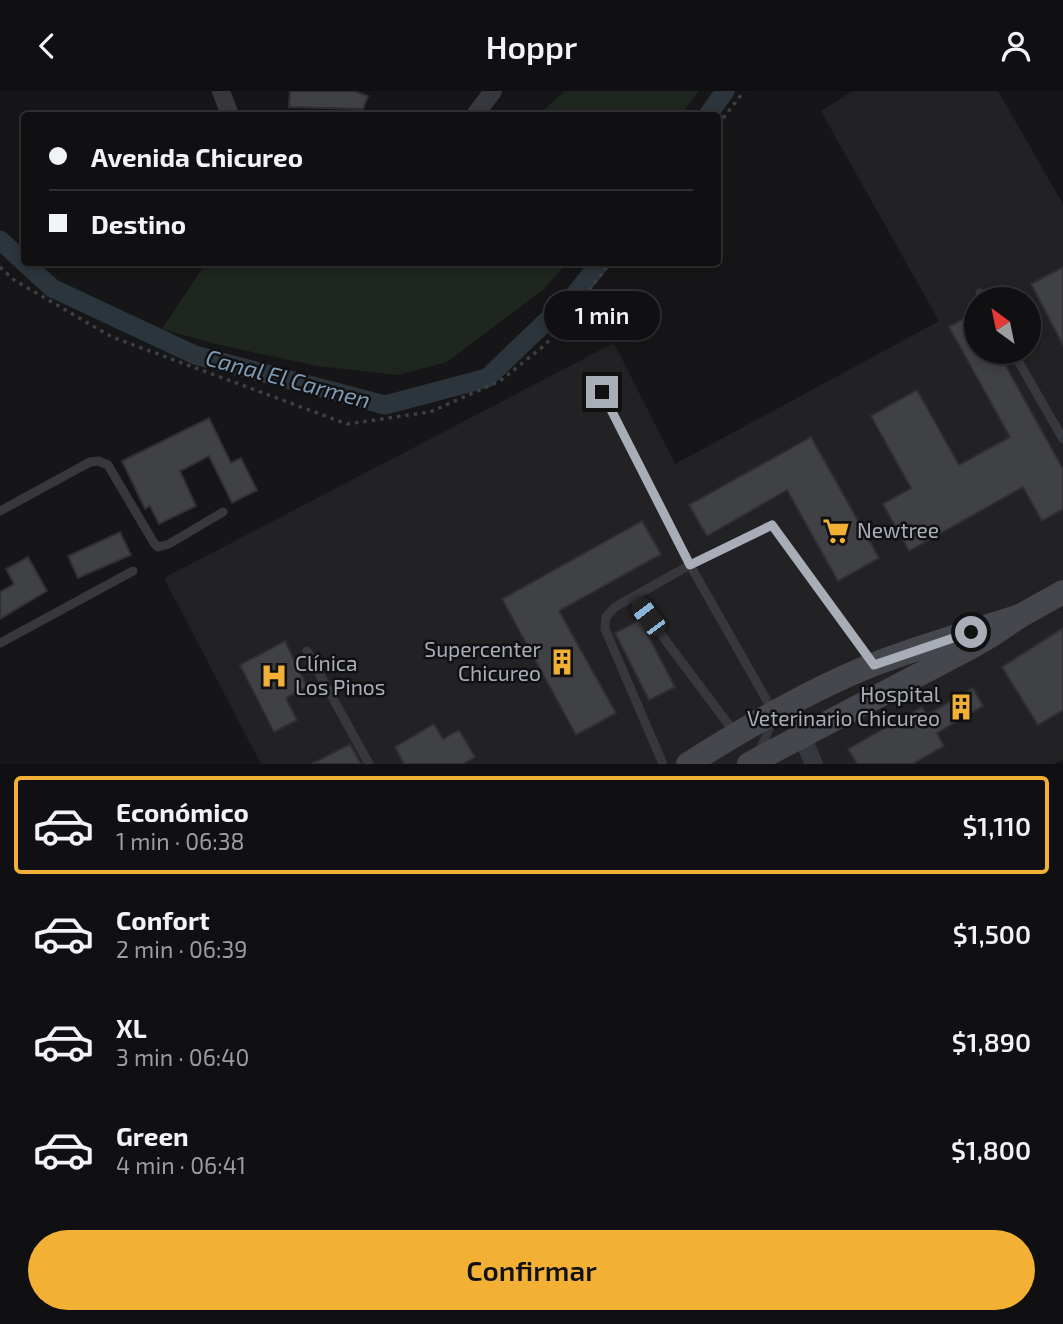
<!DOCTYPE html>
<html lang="es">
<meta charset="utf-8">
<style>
body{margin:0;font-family:"Exo 2",sans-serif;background:#19191b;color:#f1f3f6;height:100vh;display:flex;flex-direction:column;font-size:26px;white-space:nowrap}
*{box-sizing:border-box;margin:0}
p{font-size:23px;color:#9c9d9f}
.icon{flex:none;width:38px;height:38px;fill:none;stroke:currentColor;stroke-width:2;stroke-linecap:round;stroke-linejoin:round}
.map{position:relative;height:673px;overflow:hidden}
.sheet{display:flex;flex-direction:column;background:#101012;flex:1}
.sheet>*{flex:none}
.guide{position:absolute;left:21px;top:21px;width:700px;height:154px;border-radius:7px;box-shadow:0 4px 10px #0003,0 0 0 2px #303032;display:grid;align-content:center;height:154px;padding:0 28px;background:#101012}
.needle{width:46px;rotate:327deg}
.fabs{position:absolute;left:964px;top:196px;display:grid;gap:14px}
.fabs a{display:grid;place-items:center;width:77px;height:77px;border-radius:50%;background:#101012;box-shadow:0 4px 10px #0003,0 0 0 2px #303032;font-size:35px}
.end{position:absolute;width:32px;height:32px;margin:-16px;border:9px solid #a8adb8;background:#111;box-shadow:0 0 0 4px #111}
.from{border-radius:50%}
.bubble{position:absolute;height:49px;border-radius:24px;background:#101012;box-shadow:0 4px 10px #0003,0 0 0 2px #303032;font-size:23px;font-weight:600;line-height:49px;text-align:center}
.car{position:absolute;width:21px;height:42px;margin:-21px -10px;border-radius:9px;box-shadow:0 0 5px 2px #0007;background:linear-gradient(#222 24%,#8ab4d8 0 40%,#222 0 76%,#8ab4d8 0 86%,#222 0)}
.guide b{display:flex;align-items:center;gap:24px;height:66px;font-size:26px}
.guide b+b{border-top:2px solid #303032}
.guide i{width:18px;height:18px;background:#f1f3f6}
ul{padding:12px 0 0;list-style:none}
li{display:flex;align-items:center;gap:21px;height:98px;margin:0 14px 10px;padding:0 14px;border:4px solid transparent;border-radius:7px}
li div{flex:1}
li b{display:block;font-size:26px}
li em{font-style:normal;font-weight:600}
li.on{border-color:#f2b134}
li>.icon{width:63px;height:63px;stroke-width:1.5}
.primary-button{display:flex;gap:14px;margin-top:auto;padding:14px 28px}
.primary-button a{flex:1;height:80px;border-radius:42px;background:#f2b134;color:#111;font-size:28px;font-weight:600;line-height:80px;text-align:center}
header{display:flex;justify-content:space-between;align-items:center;height:91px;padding:0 28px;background:#101012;font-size:32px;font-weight:600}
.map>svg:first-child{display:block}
</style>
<header><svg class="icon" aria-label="back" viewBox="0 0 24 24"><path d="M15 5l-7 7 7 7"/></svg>Hoppr<svg class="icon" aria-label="person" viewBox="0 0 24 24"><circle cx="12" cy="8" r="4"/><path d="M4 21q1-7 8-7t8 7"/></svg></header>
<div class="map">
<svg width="1063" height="673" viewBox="0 0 1063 673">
<rect width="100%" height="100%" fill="#161618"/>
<!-- built -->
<path fill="#222225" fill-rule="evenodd" d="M853,0H998L1063,113V668L1054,673H261L164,487L614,252L675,373L939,230L821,20ZM976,208H1029V261H976Z"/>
<!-- green -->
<g fill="#1e261f">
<path d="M565,0H699L681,24H538Z"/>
<path d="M206,172H567L544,198L447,271L398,284L317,275L220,254L162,238Z"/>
</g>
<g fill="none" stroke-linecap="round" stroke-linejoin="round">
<!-- canal -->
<g stroke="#2c353c" stroke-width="19">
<path d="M708,24L725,0"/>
<path d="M0,149L52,197L195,264L385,314L487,287L576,202L600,172"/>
</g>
</g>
<!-- building -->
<g fill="#404145" stroke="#303034" stroke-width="2">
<path d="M290,0H354L368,5L363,18L289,16Z"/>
<path d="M1063,176V254L1031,193Z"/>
<path d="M976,221V261H998L1063,378V418L1042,430L1023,396L909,460L883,413L911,397L871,325L917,299L959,374L1010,346L949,236Z"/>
<path d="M209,327L231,372L241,367L257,399L232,412L209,365L180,380L196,415L159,433L150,415L145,418L122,370Z"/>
<path d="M811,346L879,467L838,490L787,399L707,445L689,414Z"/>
<path d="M642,430L661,463L559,520L616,622L576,644L502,508Z"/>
<path d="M120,441L131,464L78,487L68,465Z"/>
<path d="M28,466L47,500L0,528V501L14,493L6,478Z"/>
<path d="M640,529L675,596L649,609L615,542Z"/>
<path d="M1063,537V619L1038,634L1002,576Z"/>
<path d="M285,550L307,596L286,607L297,629L274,641L240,574Z"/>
<path d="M973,597L983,615L937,642L944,655L912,673H857L848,658L922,616L927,624Z"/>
<path d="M434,633L443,648L459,639L475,666L463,673H404L395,656Z"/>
<path d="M350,653L361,673H312Z"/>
</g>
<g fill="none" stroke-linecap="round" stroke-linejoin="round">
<!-- path -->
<g stroke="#3d3f44" stroke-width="3.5" stroke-dasharray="3.5 5" stroke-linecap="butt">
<path d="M718,34L744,0"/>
<path d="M0,176L14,189L112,246L347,333L430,321L500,290L546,253L610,172"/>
</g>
<!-- lane -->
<g stroke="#37383d" stroke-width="9">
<path d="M980,202L984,208"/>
<path d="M1013,261L1063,348"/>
<path d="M602,301L690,474L774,622C785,633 799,631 814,629"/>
<path d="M0,420L90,371L98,370L108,374L154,452L158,456L169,453L223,421"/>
<path d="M633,506L735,642"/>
<path d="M0,552L133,480"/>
<path d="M307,560L369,673"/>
<path d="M758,662L766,646L773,627"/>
<path d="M663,673L605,538L606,526L615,516L690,474L772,434L873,572"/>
</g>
<!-- street -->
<g stroke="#37383d" stroke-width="18">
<path d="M221,0L230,24"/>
<path d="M475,24L493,0"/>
<path d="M802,646L814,673"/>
</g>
<!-- secondary -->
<g stroke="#45474d" stroke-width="24">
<path d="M688,673C746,636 808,600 872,574C921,555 971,541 1020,525"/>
<path d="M749,673L964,560L992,544L1020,525L1063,501"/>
</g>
</g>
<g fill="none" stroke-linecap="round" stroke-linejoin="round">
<!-- route -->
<path stroke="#a8adb8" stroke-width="9" d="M602,301L690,474L772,434L874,574L971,541"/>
</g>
<!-- icons -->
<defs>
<g id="supermarket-bare" transform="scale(2.1)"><path d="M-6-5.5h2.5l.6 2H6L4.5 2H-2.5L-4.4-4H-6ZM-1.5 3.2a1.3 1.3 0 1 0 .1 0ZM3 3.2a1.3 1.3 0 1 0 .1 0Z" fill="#f2b134" stroke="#111113" stroke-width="2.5" paint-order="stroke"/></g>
<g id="building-bare" transform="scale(2.1)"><path d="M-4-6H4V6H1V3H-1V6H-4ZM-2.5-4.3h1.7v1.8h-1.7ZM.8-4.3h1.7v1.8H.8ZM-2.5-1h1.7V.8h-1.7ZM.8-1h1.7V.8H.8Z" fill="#f2b134" stroke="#111113" stroke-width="2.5" paint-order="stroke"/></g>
<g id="hospital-bare" transform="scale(2.1)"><path d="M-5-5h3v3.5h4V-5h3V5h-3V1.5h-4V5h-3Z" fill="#f2b134" stroke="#111113" stroke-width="2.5" paint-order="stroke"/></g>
</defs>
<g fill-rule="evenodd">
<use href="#supermarket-bare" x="836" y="440"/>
<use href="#building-bare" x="562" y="571"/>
<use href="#hospital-bare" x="274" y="585"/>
<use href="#building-bare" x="961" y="616"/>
</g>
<g text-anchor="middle" stroke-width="5" stroke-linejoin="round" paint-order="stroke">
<!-- poi labels -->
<g font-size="21" fill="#a8adb8" stroke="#111113" text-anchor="start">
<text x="857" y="447">Newtree</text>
<text x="541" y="566" text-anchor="end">Supercenter<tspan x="541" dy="24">Chicureo</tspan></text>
<text x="295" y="580">Clínica<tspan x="295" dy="24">Los Pinos</tspan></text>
<text x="940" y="611" text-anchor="end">Hospital<tspan x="940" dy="24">Veterinario Chicureo</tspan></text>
</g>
<!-- water labels -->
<g font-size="23" font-style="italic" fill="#7f9bb3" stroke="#111113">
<text transform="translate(288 288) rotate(15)" y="8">Canal El Carmen</text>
</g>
</g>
</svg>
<div class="fabs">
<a><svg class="needle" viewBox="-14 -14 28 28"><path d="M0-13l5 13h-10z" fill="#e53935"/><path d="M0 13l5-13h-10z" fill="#9c9d9f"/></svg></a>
</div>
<i class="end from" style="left:971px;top:541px"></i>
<i class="end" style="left:602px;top:301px"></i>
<div class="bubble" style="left:544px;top:200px;width:116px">1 min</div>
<i class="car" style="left:648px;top:526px;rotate:323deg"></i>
<div class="guide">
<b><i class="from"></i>Avenida Chicureo</b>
<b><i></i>Destino</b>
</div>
</div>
<section class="sheet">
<ul>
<li class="on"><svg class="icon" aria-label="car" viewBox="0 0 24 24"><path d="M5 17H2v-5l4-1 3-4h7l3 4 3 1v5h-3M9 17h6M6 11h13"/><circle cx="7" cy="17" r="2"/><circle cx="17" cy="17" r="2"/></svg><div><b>Económico</b><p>1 min · 06:38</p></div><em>$1,110</em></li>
<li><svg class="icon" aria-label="car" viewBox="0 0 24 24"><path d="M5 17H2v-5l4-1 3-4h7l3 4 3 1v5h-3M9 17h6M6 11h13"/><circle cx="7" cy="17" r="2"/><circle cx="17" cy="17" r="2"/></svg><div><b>Confort</b><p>2 min · 06:39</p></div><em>$1,500</em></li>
<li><svg class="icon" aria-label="car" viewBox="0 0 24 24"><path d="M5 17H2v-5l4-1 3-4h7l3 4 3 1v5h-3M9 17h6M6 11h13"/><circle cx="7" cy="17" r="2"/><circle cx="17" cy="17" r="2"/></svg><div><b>XL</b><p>3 min · 06:40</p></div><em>$1,890</em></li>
<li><svg class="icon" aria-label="car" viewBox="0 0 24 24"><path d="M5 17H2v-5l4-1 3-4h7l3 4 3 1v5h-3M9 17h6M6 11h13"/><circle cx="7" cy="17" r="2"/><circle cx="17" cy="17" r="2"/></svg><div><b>Green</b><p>4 min · 06:41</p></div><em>$1,800</em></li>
</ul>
<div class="primary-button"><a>Confirmar</a></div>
</section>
